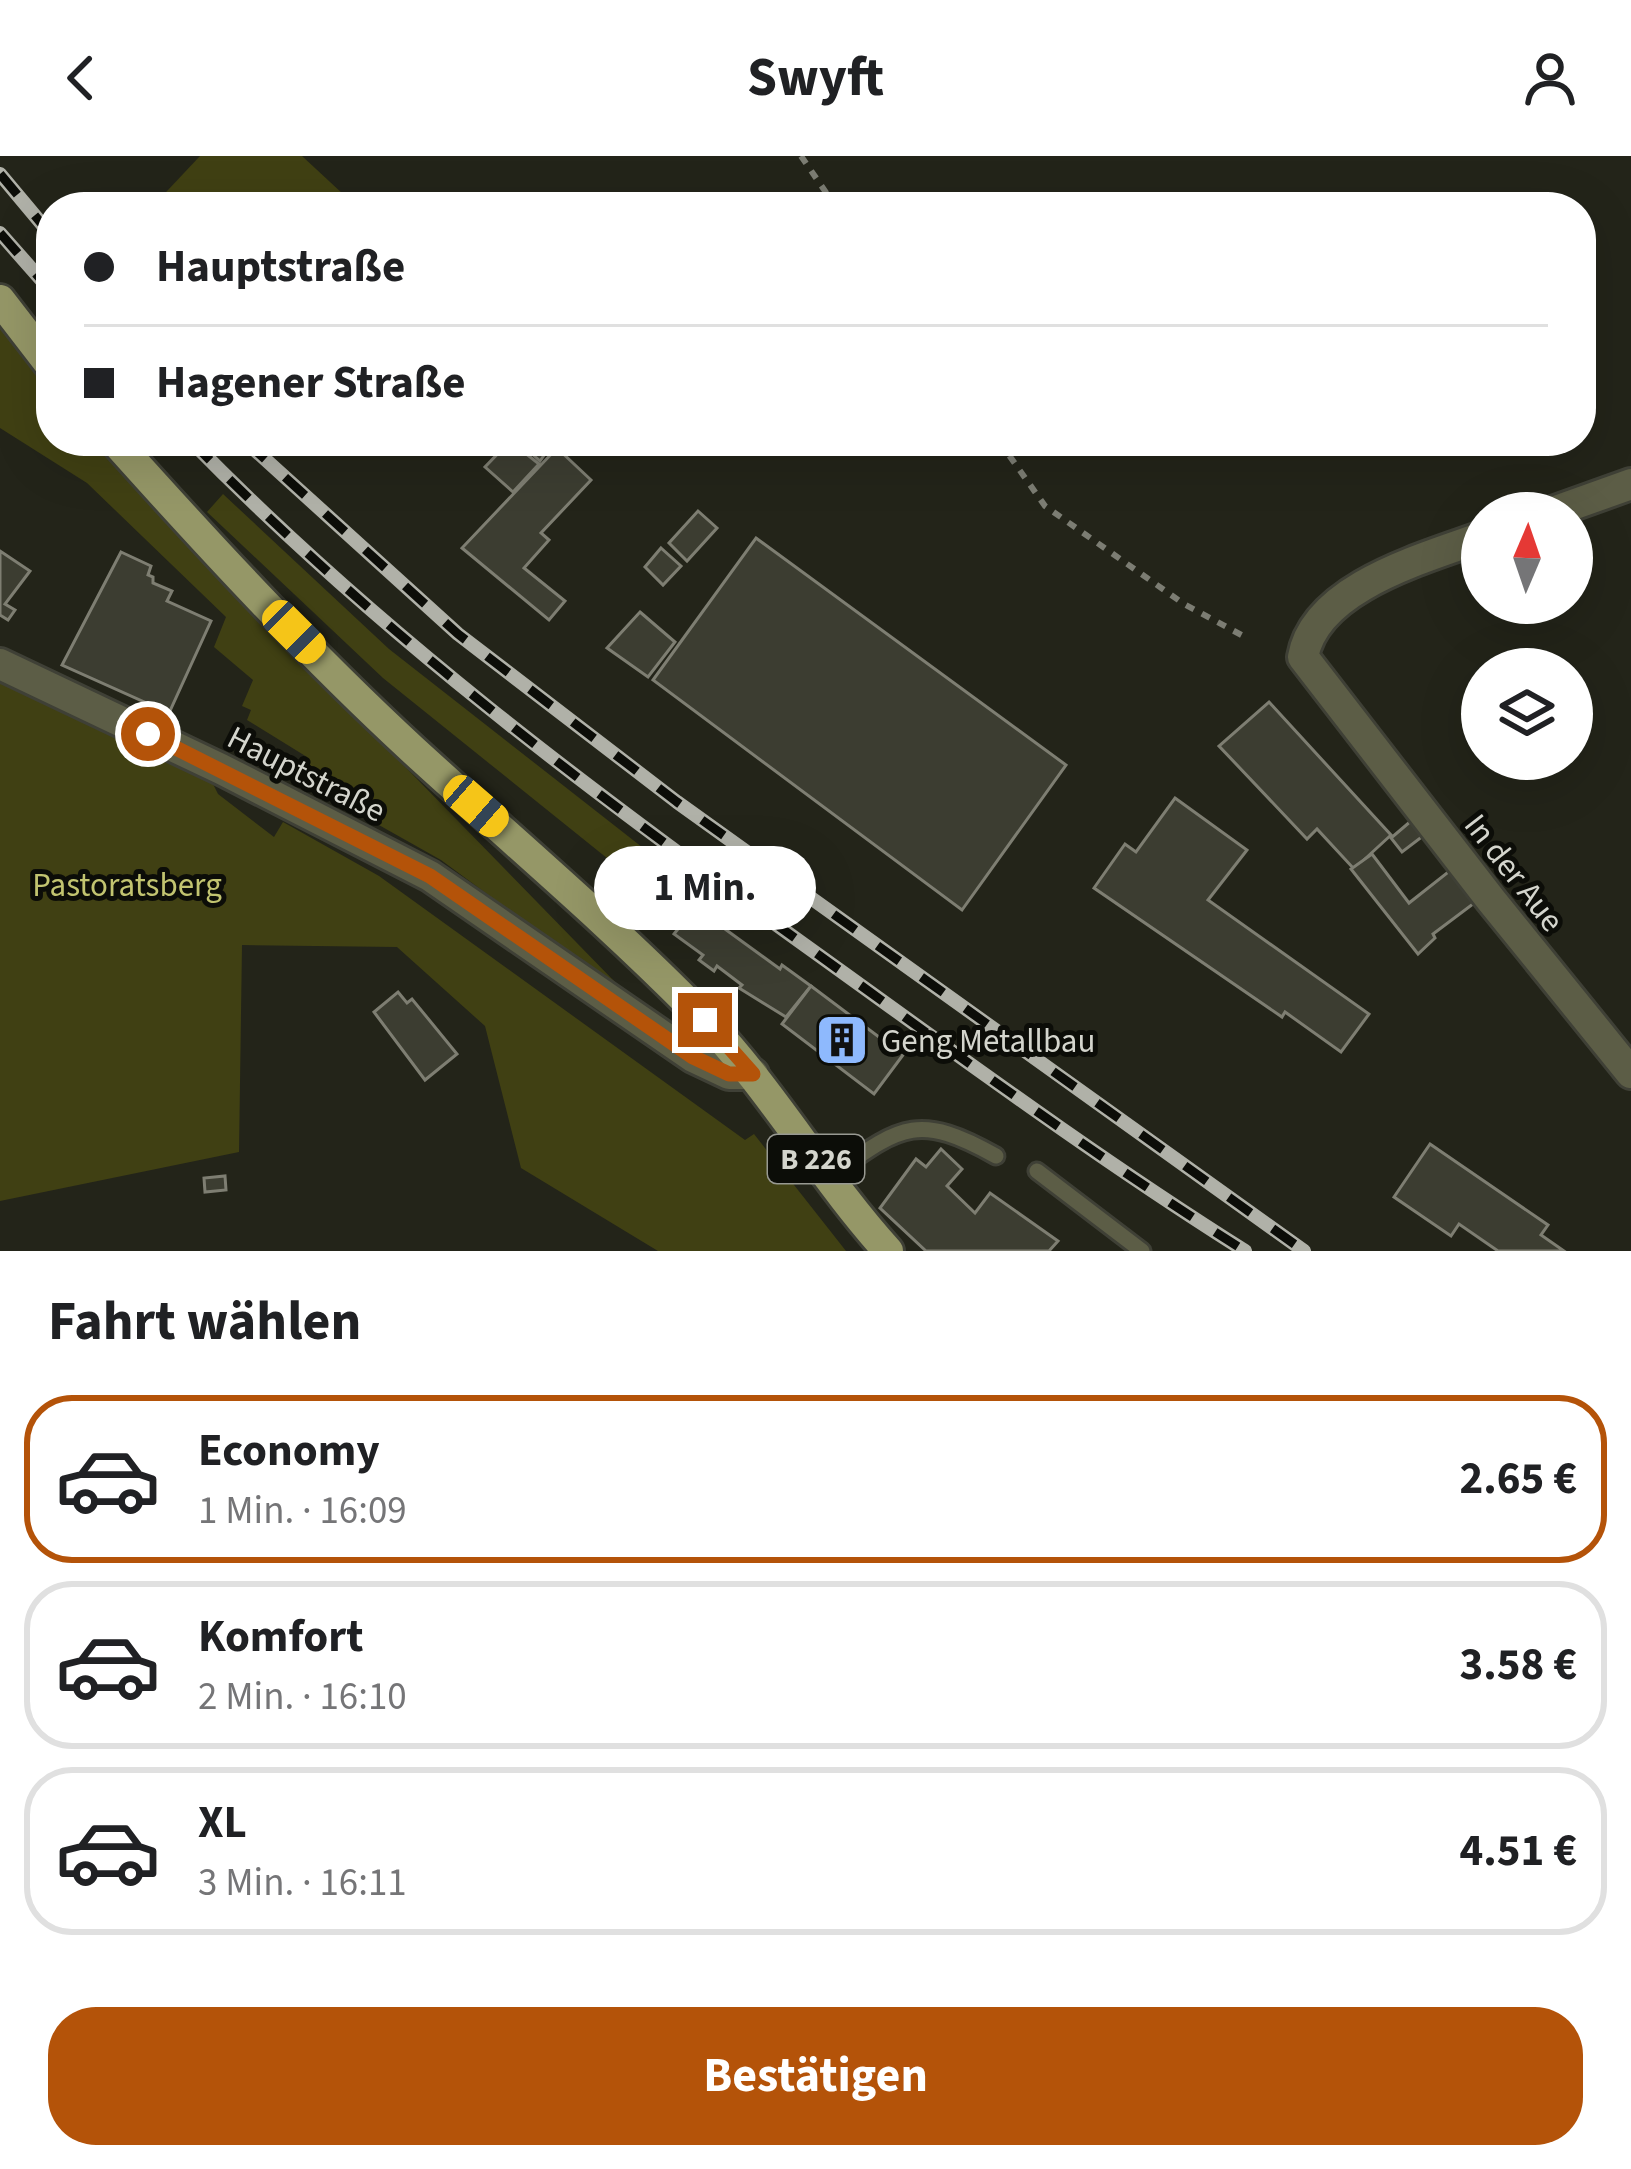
<!DOCTYPE html>
<html lang="de">
<meta charset="utf-8">
<style>
body{margin:0;font-family:"Source Sans 3",sans-serif;background:#f6f6f6;color:#202124;height:100vh;display:flex;flex-direction:column;font-size:45px;white-space:nowrap}
*{box-sizing:border-box;margin:0}
p{font-size:39px;color:#757577}
.icon{flex:none;width:66px;height:66px;fill:none;stroke:currentColor;stroke-width:2;stroke-linecap:round;stroke-linejoin:round}
.map{position:relative;height:1095px;overflow:hidden}
.sheet{display:flex;flex-direction:column;background:#fff;flex:1}
.sheet>*{flex:none}
.hud{position:absolute;left:36px;top:36px;width:1560px;height:264px;border-radius:48px;box-shadow:0 12px 48px #0002;display:grid;align-content:center;height:264px;padding:0 48px;background:#fff}
.needle{width:78px;rotate:2deg}
.tools{position:absolute;left:1461px;top:336px;display:grid;gap:24px}
.tools a{display:grid;place-items:center;width:132px;height:132px;border-radius:50%;background:#fff;box-shadow:0 12px 48px #0002;font-size:60px}
.end{position:absolute;width:54px;height:54px;margin:-27px;border:15px solid #b45309;background:#fff;box-shadow:0 0 0 6px #fff}
.from{border-radius:50%}
.bubble{position:absolute;height:84px;border-radius:42px;background:#fff;box-shadow:0 12px 48px #0002;font-size:39px;font-weight:700;line-height:84px;text-align:center}
.car{position:absolute;width:36px;height:72px;margin:-36px -18px;border-radius:15px;box-shadow:0 0 9px 3px #0007;background:linear-gradient(#f5c518 24%,#345 0 40%,#f5c518 0 76%,#345 0 86%,#f5c518 0)}
.hud b{display:flex;align-items:center;gap:42px;height:114px;font-size:45px}
.hud b+b{border-top:3px solid #e0e0e0}
.hud i{width:30px;height:30px;background:#202124}
ul{padding:0;list-style:none}
li{display:flex;align-items:center;gap:36px;height:168px;margin:0 24px 18px;padding:0 24px;border:6px solid #e0e0e0;border-radius:48px}
li div{flex:1}
li b{display:block;font-size:45px}
li em{font-style:normal;font-weight:700}
li.selected{border-color:#b45309}
li>.icon{width:108px;height:108px;stroke-width:1.5}
h2{padding:0 48px;font-size:54px;line-height:144px}
.primary-button{display:flex;gap:24px;margin-top:auto;padding:24px 48px}
.primary-button a{flex:1;height:138px;border-radius:48px;background:#b45309;color:#fff;font-size:48px;font-weight:700;line-height:138px;text-align:center}
header{display:flex;justify-content:space-between;align-items:center;height:156px;padding:0 48px;background:#fff;font-size:54px;font-weight:700}
.map>svg:first-child{display:block}
</style>
<header><svg class="icon" aria-label="back" viewBox="0 0 24 24"><path d="M15 5l-7 7 7 7"/></svg>Swyft<svg class="icon" aria-label="person" viewBox="0 0 24 24"><circle cx="12" cy="8" r="4"/><path d="M4 21q1-7 8-7t8 7"/></svg></header>
<div class="map">
<svg width="1631" height="1095" viewBox="0 0 1631 1095">
<rect width="100%" height="100%" fill="#232419"/>
<!-- green -->
<g fill="#404013">
<path d="M200,0H302L357,51H152Z"/>
<path d="M0,165L51,231V285H99L220,421L615,826L665,864L651,859L441,704L299,624L307,601L247,564L251,554L242,550L253,524L214,491L226,461L87,327L0,272Z"/>
<path d="M223,338L389,493L647,695L628,719L383,522L207,356Z"/>
<path d="M0,523L210,622L218,638L274,681L283,666L379,720L745,984L754,978L846,1095H658L521,1012L485,870L397,791L242,789L239,996L0,1045Z"/>
</g>
<!-- building -->
<g fill="#3c3d31" stroke="#7e7e72" stroke-width="3">
<path d="M510,285L539,308L513,336L485,311Z"/>
<path d="M554,285L540,305L519,286L520,285Z"/>
<path d="M557,292L591,324L541,377L549,384L524,412L565,445L549,464L462,392Z"/>
<path d="M698,355L717,372L687,405L669,387Z"/>
<path d="M756,382L1066,609L962,754L653,524Z"/>
<path d="M661,392L681,410L663,429L645,411Z"/>
<path d="M0,395L30,415L5,448L15,454L8,464L0,459Z"/>
<path d="M121,396L151,410L148,419L153,421V427L172,435L167,445L211,465L169,557L62,509Z"/>
<path d="M640,456L675,486L648,521L607,492Z"/>
<path d="M1269,546L1391,679L1354,713L1317,673L1307,683L1219,590Z"/>
<path d="M1175,642L1247,694L1208,744L1369,858L1341,896L1285,856L1282,861L1094,732L1125,688L1136,696Z"/>
<path d="M1411,665L1423,680L1402,696L1391,682Z"/>
<path d="M1372,698L1409,747L1452,713L1477,745L1433,778L1435,782L1418,798L1351,713Z"/>
<path d="M685,744L780,813L782,809L811,830L786,861L739,832L742,829L717,810L714,815L699,804L703,799L674,778L686,763L676,756Z"/>
<path d="M811,830L903,899L874,938L782,868Z"/>
<path d="M398,836L407,847L412,843L457,898L425,924L374,856Z"/>
<path d="M1430,988L1548,1069L1541,1079L1564,1095H1498L1459,1068L1451,1080L1394,1041Z"/>
<path d="M941,993L962,1013L947,1030L975,1057L990,1037L1058,1085L1049,1095H926L880,1052L916,1003L926,1011Z"/>
<path d="M225,1020L226,1034L205,1036L204,1022Z"/>
</g>
<g fill="none" stroke-linecap="round" stroke-linejoin="round">
<!-- lane casing -->
<g stroke="#3f4036" stroke-width="21">
<g id="lane">
<path d="M1037,1015L1142,1095"/>
<path d="M830,1020C900,971 916,955 996,1000"/>
</g>
</g>
<!-- street casing -->
<g stroke="#3f4036" stroke-width="36">
<g id="street">
<path d="M1550,357L1631,328"/>
<path d="M1482,381C1425,402 1315,431 1303,501L1491,744L1631,917"/>
<path d="M0,508L221,613L430,720L693,901L729,918H753"/>
</g>
</g>
<!-- primary casing -->
<g stroke="#3f4036" stroke-width="36">
<g id="primary">
<path d="M0,144L51,210"/>
<path d="M115,285C210,391 308,497 413,594C509,682 609,766 701,860C771,932 821,1021 888,1095"/>
</g>
</g>
<!-- path -->
<g stroke="#7c7d73" stroke-width="6" stroke-dasharray="9 9" stroke-linecap="butt">
<path d="M801,0L836,51"/>
<path d="M999,285L1045,350L1184,448L1247,482"/>
</g>
<!-- lane -->
<use href="#lane" stroke="#5c5d46" stroke-width="15"/>
<!-- street -->
<use href="#street" stroke="#5c5d46" stroke-width="30"/>
<!-- primary -->
<use href="#primary" stroke="#959767" stroke-width="30"/>
<!-- rail casing -->
<g stroke="#b0b1a8" stroke-width="14">
<g id="rail">
<path d="M0,18L51,79"/>
<path d="M0,77L51,135"/>
<path d="M191,285C378,476 589,634 806,790C951,894 1094,1000 1245,1095"/>
<path d="M245,285L458,478L677,646L1304,1095"/>
</g>
</g>
<!-- rail -->
<use href="#rail" stroke="#0c0d08" stroke-width="9" stroke-dasharray="27" stroke-linecap="butt"/>
</g>
<g fill="none" stroke-linecap="round" stroke-linejoin="round">
<!-- route -->
<path stroke="#b45309" stroke-width="15" d="M148,578L430,720L693,901L729,918H753L705,864"/>
</g>
<!-- icons -->
<defs>
<g id="building-square" transform="scale(2.7)"><rect x="-9" y="-9" width="18" height="18" rx="4" fill="#8eb9fd" stroke="#0c0d08"/><path d="M-4-6H4V6H1V3H-1V6H-4ZM-2.5-4.3h1.7v1.8h-1.7ZM.8-4.3h1.7v1.8H.8ZM-2.5-1h1.7V.8h-1.7ZM.8-1h1.7V.8H.8Z" fill="#111"/></g>
</defs>
<g fill-rule="evenodd">
<use href="#building-square" x="842" y="884"/>
</g>
<g text-anchor="middle" stroke-width="10" stroke-linejoin="round" paint-order="stroke">
<!-- shield labels -->
<rect fill="#0c0d08" stroke="#989992" stroke-width="3" x="768" y="979" width="96" height="48" rx="9"/>
<g font-size="30" font-weight="bold" fill="#d4d5cd">
<text x="816" y="1013">B 226</text>
</g>
<!-- street labels -->
<g font-size="33" fill="#d4d5cd" stroke="#0c0d08">
<text transform="translate(307 617) rotate(27)" y="12">Hauptstraße</text>
<text transform="translate(1515 716) rotate(52)" y="12">In der Aue</text>
</g>
<!-- park labels -->
<g font-size="33" fill="#c2c470" stroke="#0c0d08">
<text x="127" y="740">Pastoratsberg</text>
</g>
<!-- poi labels -->
<g font-size="33" fill="#d4d5cd" stroke="#0c0d08" text-anchor="start">
<text x="881" y="896">Geng Metallbau</text>
</g>
</g>
</svg>
<div class="tools">
<a><svg class="needle" viewBox="-14 -14 28 28"><path d="M0-13l5 13h-10z" fill="#e53935"/><path d="M0 13l5-13h-10z" fill="#757577"/></svg></a>
<a><svg class="icon" aria-label="layers" viewBox="0 0 24 24"><path d="M12 4l9 5-9 5-9-5zM3 14l9 5 9-5"/></svg></a>
</div>
<i class="end from" style="left:148px;top:578px"></i>
<i class="end" style="left:705px;top:864px"></i>
<div class="bubble" style="left:594px;top:690px;width:222px">1 Min.</div>
<i class="car" style="left:294px;top:476px;rotate:135deg"></i>
<i class="car" style="left:476px;top:650px;rotate:131deg"></i>
<div class="hud">
<b><i class="from"></i>Hauptstraße</b>
<b><i></i>Hagener Straße</b>
</div>
</div>
<section class="sheet">
<h2>Fahrt wählen</h2>
<ul>
<li class="selected"><svg class="icon" aria-label="car" viewBox="0 0 24 24"><path d="M5 17H2v-5l4-1 3-4h7l3 4 3 1v5h-3M9 17h6M6 11h13"/><circle cx="7" cy="17" r="2"/><circle cx="17" cy="17" r="2"/></svg><div><b>Economy</b><p>1 Min. · 16:09</p></div><em>2.65 €</em></li>
<li><svg class="icon" aria-label="car" viewBox="0 0 24 24"><path d="M5 17H2v-5l4-1 3-4h7l3 4 3 1v5h-3M9 17h6M6 11h13"/><circle cx="7" cy="17" r="2"/><circle cx="17" cy="17" r="2"/></svg><div><b>Komfort</b><p>2 Min. · 16:10</p></div><em>3.58 €</em></li>
<li><svg class="icon" aria-label="car" viewBox="0 0 24 24"><path d="M5 17H2v-5l4-1 3-4h7l3 4 3 1v5h-3M9 17h6M6 11h13"/><circle cx="7" cy="17" r="2"/><circle cx="17" cy="17" r="2"/></svg><div><b>XL</b><p>3 Min. · 16:11</p></div><em>4.51 €</em></li>
</ul>
<div class="primary-button"><a>Bestätigen</a></div>
</section>
